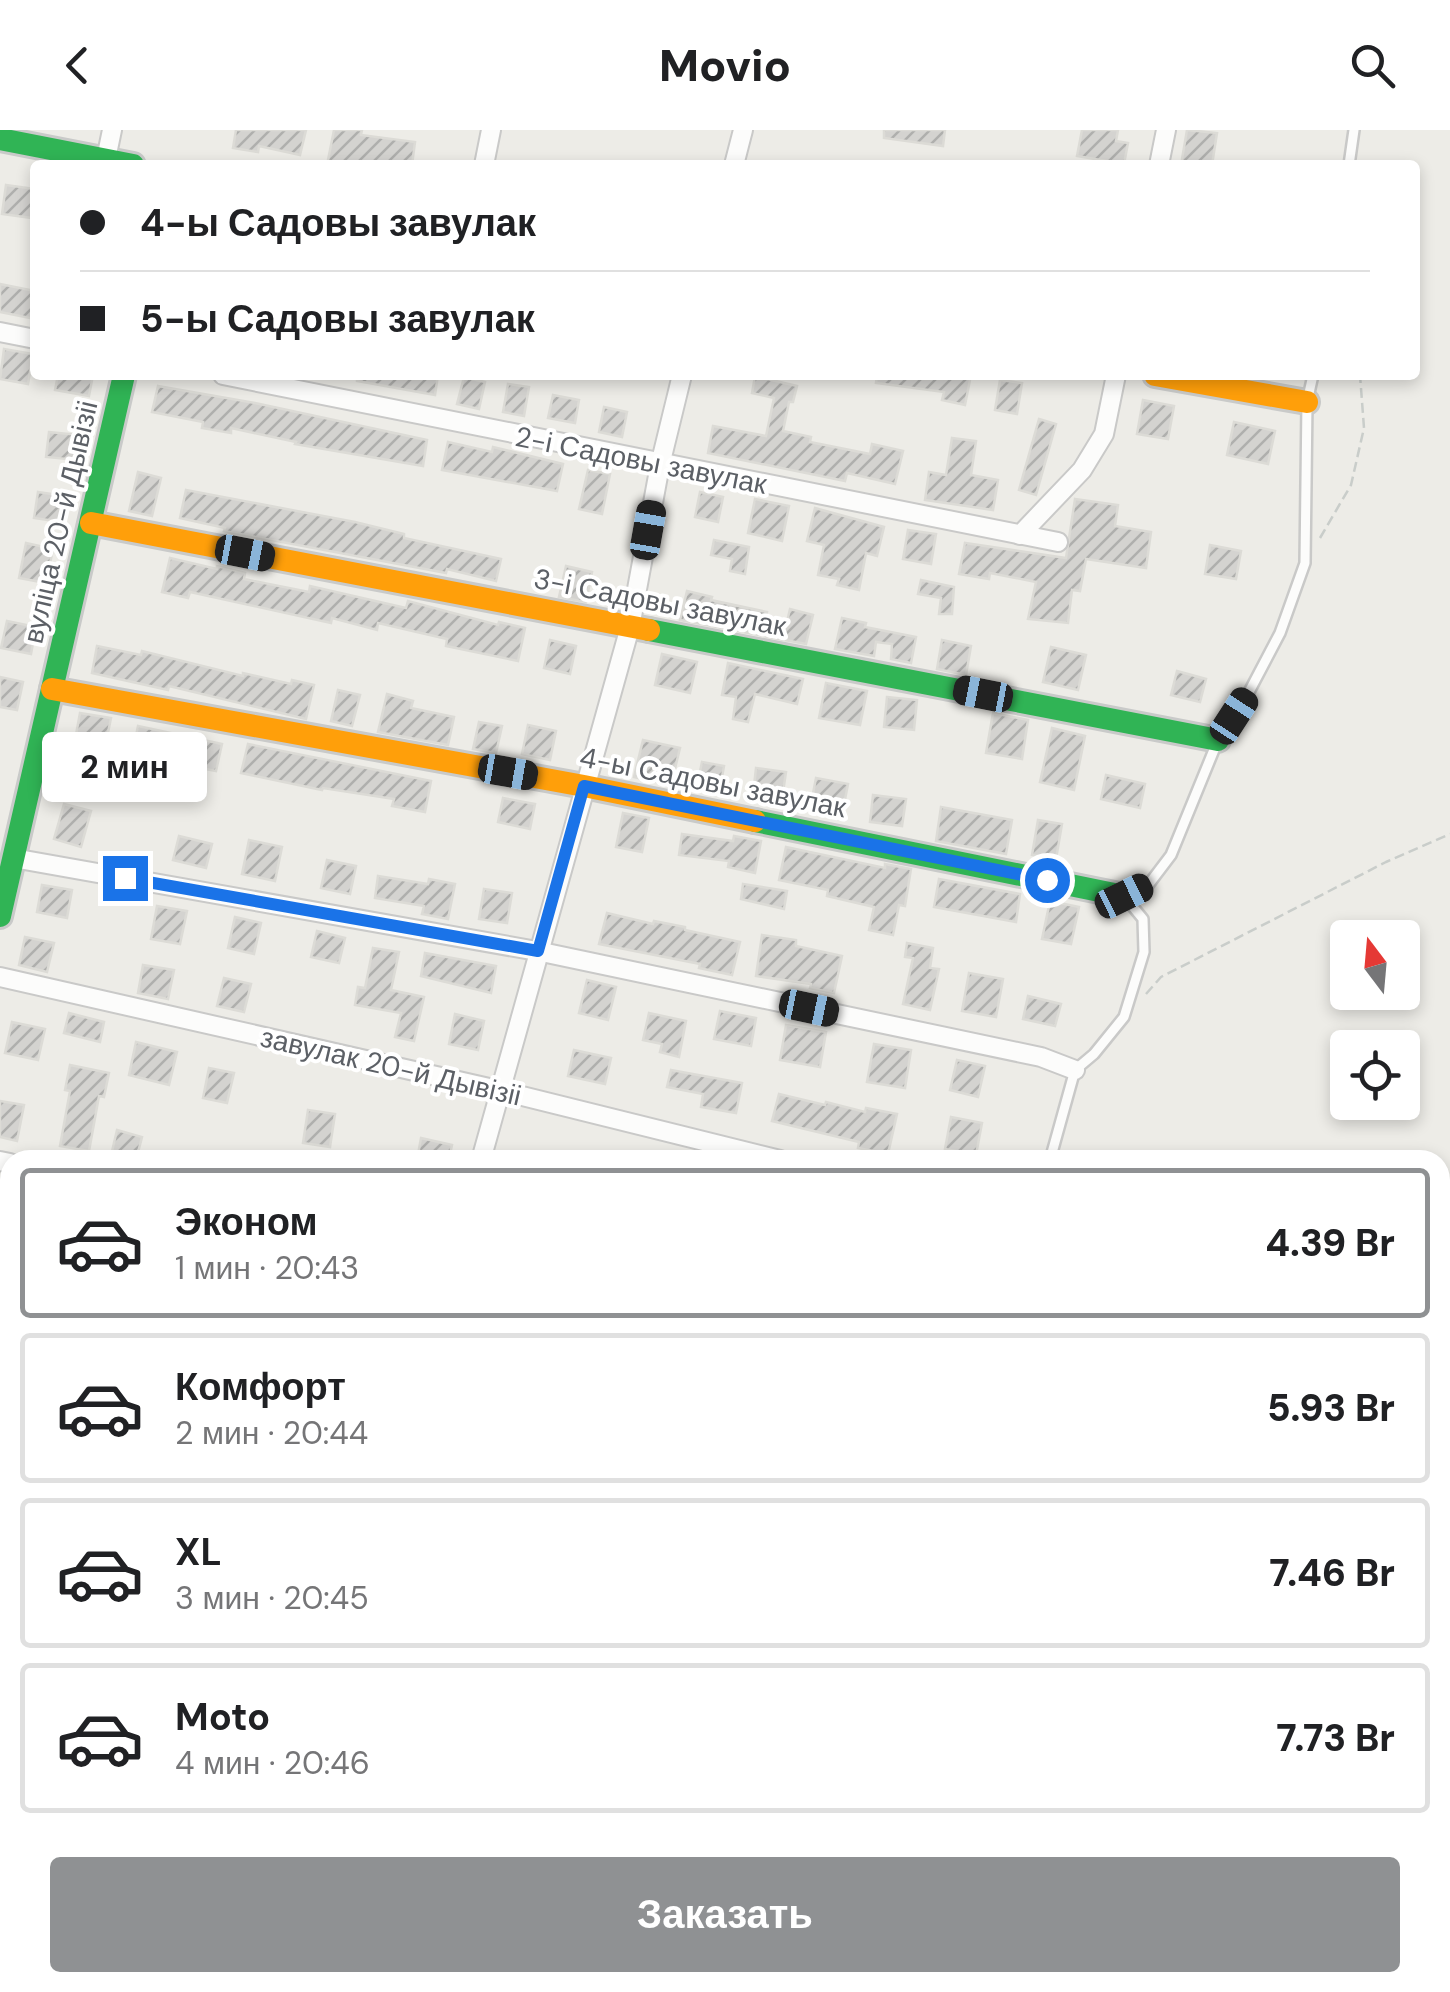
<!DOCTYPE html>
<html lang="ru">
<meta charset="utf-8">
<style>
body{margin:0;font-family:"DM Sans",sans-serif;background:#f2f2f2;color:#202124;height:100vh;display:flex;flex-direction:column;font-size:38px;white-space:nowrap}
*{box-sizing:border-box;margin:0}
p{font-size:32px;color:#757577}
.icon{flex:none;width:55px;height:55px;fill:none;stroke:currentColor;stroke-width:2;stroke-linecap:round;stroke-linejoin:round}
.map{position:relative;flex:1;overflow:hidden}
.details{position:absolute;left:0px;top:1020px;width:1450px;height:842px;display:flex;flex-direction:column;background:#fff;border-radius:30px 30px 0 0;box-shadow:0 5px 15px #0003}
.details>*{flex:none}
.top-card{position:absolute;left:30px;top:30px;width:1390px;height:220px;border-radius:10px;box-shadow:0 5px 15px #0003;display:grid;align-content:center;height:220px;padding:0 50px;background:#fff}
.needle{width:65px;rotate:344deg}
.controls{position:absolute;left:1330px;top:790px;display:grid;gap:20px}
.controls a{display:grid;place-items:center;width:90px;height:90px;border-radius:10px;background:#fff;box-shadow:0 5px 15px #0003;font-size:50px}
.end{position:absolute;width:45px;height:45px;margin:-22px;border:12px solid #1a73e8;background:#fff;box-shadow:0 0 0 5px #fff}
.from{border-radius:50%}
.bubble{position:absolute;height:70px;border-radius:10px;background:#fff;box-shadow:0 5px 15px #0003;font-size:32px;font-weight:800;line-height:70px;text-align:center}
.car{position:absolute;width:30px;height:60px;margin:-30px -15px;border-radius:12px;box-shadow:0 0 8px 2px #0007;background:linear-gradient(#222 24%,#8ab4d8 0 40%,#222 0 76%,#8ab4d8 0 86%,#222 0)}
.top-card b{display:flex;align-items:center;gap:35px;height:95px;font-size:38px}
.top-card b+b{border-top:2px solid #e0e0e0}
.top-card i{width:25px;height:25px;background:#202124}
ul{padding:18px 0 0;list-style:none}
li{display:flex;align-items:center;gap:30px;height:150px;margin:0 20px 15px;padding:0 30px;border:5px solid #e0e0e0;border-radius:10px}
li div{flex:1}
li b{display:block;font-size:38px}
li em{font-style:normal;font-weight:800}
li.current{border-color:#8f9193}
li>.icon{width:90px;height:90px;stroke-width:1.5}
.cta{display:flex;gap:20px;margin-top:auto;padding:20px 50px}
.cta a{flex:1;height:115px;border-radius:10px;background:#8f9193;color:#fff;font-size:40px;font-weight:800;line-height:115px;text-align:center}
header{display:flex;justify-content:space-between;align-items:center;height:130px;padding:0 50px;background:#fff;font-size:45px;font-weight:800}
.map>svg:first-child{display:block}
</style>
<header><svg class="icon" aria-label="back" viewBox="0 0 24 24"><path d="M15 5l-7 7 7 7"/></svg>Movio<svg class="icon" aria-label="search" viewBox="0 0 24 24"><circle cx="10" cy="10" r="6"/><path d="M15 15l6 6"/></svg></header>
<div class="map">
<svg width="1450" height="1862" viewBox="0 0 1450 1862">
<defs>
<pattern id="building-hatch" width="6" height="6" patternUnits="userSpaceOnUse" patternTransform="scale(2.5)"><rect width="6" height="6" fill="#d4d3d0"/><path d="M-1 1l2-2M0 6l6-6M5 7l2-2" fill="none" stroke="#afafad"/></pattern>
</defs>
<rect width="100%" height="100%" fill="#edece7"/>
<!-- building -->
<g fill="url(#building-hatch)" stroke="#dcdbd6" stroke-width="2.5">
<path d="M236,0H306L300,25L259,16L258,22L233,18Z"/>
<path d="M334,0H362L361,5L415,12L412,35H327Z"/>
<path d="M884,0H945L943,16L884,8Z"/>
<path d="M1082,0H1118L1116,11L1128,13L1124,34L1077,26Z"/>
<path d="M1187,0L1217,3L1212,35H1181Z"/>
<path d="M6,55L35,59L32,88L2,84Z"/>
<path d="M0,154L35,161V189L0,182Z"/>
<path d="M4,219L33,224L28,254L0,249Z"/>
<path d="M58,245H93L89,266L55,260Z"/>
<path d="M357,245H438L435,265L357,251Z"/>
<path d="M877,245H971L965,275L942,270L944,262L876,253Z"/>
<path d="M755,246L797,256L793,272H789L783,301L811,307L810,312L870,324L872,314L903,321L895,354L847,343L845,351L708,323L713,296L766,306L774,268L752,263Z"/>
<path d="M464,247L485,252L479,279L457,274Z"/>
<path d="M1000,250L1022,253L1017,284L995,280Z"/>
<path d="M508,254L529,257L524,286L503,282Z"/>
<path d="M158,256L255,273L427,310L423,336L295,314L296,312L231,298V303L202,298L203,292L152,282Z"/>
<path d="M553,265L579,270L575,293L548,288Z"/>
<path d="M1143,270L1174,276L1168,309L1137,304Z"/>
<path d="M604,277L627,282L622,307L599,302Z"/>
<path d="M1039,289L1056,294L1036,365L1019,360Z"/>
<path d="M1234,292L1275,301L1268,334L1227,325Z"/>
<path d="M49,302L80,305L77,330L46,327Z"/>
<path d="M952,308L976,311L971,345L998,350L993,380L925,370L929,342L946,345Z"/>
<path d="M448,312L492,322L493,317L563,334L557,361L442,340Z"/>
<path d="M588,340L610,344L602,384L579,379Z"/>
<path d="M138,342L161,348L152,386L129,381Z"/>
<path d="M186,360L355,392L404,404V408L501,429L496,451L447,439L446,443L224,401L225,398L180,388Z"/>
<path d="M38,362L66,366L62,392L34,388Z"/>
<path d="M700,362L723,367L718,392L695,387Z"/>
<path d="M755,369L789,376L782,411L748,403Z"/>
<path d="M1075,369L1118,375L1115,396L1151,402L1146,438L1086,429L1080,461L1072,460L1068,493L1028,489L1036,452L990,443L989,449L959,444L965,413L1066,428Z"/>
<path d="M815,378L884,397L877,426L866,423L859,460L837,455L839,449L818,445L824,415L807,411Z"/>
<path d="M908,400L936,404L931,434L903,429Z"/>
<path d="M714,410L749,417L745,444L730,441L732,429L711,425Z"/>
<path d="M26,413L53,419L46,453L19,448Z"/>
<path d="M1210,415L1241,421L1236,449L1205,444Z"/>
<path d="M170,428L217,439V436L245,443L244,449L309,462L310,456L406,478L408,471L498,495L499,492L525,498L518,531L446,516L447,509L378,493L377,500L332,488L331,493L190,462L188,468L162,462Z"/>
<path d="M566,436L592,442L586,472L559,467Z"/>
<path d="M921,450L954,457L952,484H939L941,468L918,464Z"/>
<path d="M687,461L712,467L711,470L767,482L765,491L786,496L790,479L813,485L806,514L680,490Z"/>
<path d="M842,488L866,493L865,497L916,507L911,533L891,529L892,514L876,512L874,526L835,519Z"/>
<path d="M7,491L36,497L31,524L1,518Z"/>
<path d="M550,510L576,516L570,544L544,538Z"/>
<path d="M942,510L971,516L966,545L937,539Z"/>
<path d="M97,516L141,525L142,521L243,546V543L291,554L292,550L314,555L306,589L169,556L168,560L92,543Z"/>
<path d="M1051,517L1086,525L1078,560L1043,552Z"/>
<path d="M662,524L697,532L690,563L655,555Z"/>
<path d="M728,533L803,549L797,574L755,564L748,592L733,589L736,567L722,565Z"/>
<path d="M1177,541L1206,549L1200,572L1171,565Z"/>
<path d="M0,547L23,552L17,580L0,577Z"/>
<path d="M826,553L867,561L860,595L819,588Z"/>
<path d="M338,560L360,565L352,596L331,591Z"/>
<path d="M387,564L413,571L411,578L454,587L448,615L378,602Z"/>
<path d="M887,567L917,570L914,600L884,597Z"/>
<path d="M80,583L111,588L102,632L72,626Z"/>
<path d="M993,583L1028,590L1022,629L986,623Z"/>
<path d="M479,592L502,596L496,623L473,619Z"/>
<path d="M528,595L556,601L550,630L522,624Z"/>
<path d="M138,596L222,614L216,641L132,625Z"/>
<path d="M1052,598L1085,606L1074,660L1040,652Z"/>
<path d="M643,610L680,618L671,655L634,647Z"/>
<path d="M248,614L431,651L425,682L392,676L394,669L323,658L322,660L241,643Z"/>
<path d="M702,632L724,636L719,664L696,660Z"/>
<path d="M756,638L786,642L782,669L753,665Z"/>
<path d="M1106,645L1145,654L1140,678L1101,669Z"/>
<path d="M816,648L848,654L842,685L810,679Z"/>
<path d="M873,665L906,669L902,696L870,692Z"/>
<path d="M503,668L535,674L530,699L498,692Z"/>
<path d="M64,674L91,681L81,717L54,709Z"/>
<path d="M941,677L1012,690L1006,724L936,711Z"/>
<path d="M623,683L649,688L642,722L616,717Z"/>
<path d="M1038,690L1062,694L1056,729L1032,725Z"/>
<path d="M682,704L733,711L734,706L761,711L755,743L728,737L729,731L679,725Z"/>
<path d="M179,706L212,714L206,738L173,730Z"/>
<path d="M249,710L282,717L275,751L242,744Z"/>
<path d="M786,717L885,738V734L911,739L905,776L899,775L893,805L869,800L874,777L827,766L828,760L779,750Z"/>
<path d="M327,730L356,736L350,764L321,758Z"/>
<path d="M378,746L428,754L429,749L455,754L448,789L422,784L424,776L375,768Z"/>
<path d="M939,749L1020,764L1016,792L934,777Z"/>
<path d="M743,754L787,761L784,779L741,769Z"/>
<path d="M42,755L72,760L67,788L37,782Z"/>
<path d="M484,759L512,763L507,793L479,789Z"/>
<path d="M1050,771L1079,777L1071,814L1042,809Z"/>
<path d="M157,776L187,781L180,814L151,809Z"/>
<path d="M607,783L653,794L654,791L685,797V800L740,812L732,845L699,838L700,834L599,814Z"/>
<path d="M235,787L261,793L254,824L228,818Z"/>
<path d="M317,801L345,808L339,833L311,827Z"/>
<path d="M762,805L796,810V816L842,826L834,863L810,858L811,854L756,846Z"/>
<path d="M25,807L54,813L47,842L19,835Z"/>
<path d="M907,813L933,818L930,838L939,839L930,880L903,874L913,828L905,827Z"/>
<path d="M373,818L399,822L391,860L424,867L414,911L395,907L401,883L355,875L358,857L365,858Z"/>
<path d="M425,823L496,836L491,863L421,846Z"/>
<path d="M143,835L174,840L168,869L138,863Z"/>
<path d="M969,843L1003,849L996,887L962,881Z"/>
<path d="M224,848L251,854L244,882L217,876Z"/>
<path d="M587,850L616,857L608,890L579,883Z"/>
<path d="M1028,866L1061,874L1055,896L1023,889Z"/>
<path d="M720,881L756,888L751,916L714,909Z"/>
<path d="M69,883L104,892L100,912L64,903Z"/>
<path d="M649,883L686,891L679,927L660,922L662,914L643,910Z"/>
<path d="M455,884L484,891L478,920L449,914Z"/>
<path d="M12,892L45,899L38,930L5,923Z"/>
<path d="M786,895L826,902L820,937L780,930Z"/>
<path d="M136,912L177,922L169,955L129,945Z"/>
<path d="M874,914L911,920L905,958L867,952Z"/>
<path d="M574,920L611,928L605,954L568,946Z"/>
<path d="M957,930L985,936L978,967L950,960Z"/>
<path d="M70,935L109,943L104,967L99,966L89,1021L60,1016L70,961L65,960Z"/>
<path d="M209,938L234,943L227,973L203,968Z"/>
<path d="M671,940L742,953L736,983L701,977L703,964L667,957Z"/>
<path d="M779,964L825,975L826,972L865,982L866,978L897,984L888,1024L858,1018L859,1012L772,991Z"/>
<path d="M0,971L24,975L17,1011L0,1007Z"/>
<path d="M308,980L335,984L330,1017L303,1013Z"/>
<path d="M951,987L982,993L976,1025L945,1019Z"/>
<path d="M117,1000L142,1007L136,1030H110Z"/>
<path d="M421,1008L452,1015L449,1030H417Z"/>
</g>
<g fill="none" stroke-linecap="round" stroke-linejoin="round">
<!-- lane casing -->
<g stroke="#c9c9c8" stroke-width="14">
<g id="lane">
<path d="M1349,35L1354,0"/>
<path d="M1050,1030L1075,940L1094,924L1124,887L1144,822L1143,789L1124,766L1149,754L1171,725L1218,610L1249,562L1280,503L1305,433L1307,272L1313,245"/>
</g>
</g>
<!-- street casing -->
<g stroke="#c9c9c8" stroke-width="22">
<g id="street">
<path d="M106,29L112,0"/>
<path d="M484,35L491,0"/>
<path d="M734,35L743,0"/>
<path d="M1159,35L1166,0"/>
<path d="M0,202L35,209"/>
<path d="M223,245L1058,412"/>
<path d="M1020,405L1082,340L1104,304L1116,245"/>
<path d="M13,728L537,821L1041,927L1075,940"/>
<path d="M0,847L498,960L780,1030"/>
<path d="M481,1030L630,497L660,335L682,245"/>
<path d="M0,1031L10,1033"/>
<path d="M0,1202L10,1204"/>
<path d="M0,1379L10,1381"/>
<path d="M0,1551L10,1553"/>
<path d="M0,1761L10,1763"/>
<path d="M431,1852L442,1855L439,1862"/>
</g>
</g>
<!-- fast casing -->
<g stroke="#c9cac9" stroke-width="28">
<g id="fast">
<path d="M0,9L133,35"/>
<path d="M649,500L1218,610"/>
<path d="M755,691L1124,766"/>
<path d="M0,786L124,245"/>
</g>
</g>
<!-- slow casing -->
<g stroke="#c9cac9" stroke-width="28">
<g id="slow">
<path d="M1155,245L1307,272"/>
<path d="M91,393L649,500"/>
<path d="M52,559L584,656L755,691"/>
</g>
</g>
<!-- path -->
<g stroke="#c9cdca" stroke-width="2.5" stroke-dasharray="10 5" stroke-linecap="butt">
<path d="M1320,408L1351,355L1364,298L1360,245"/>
<path d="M1146,864L1161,847L1386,732L1450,704"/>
<path d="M1048,1852L1050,1862"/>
</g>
<!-- lane -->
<use href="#lane" stroke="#fcfcfb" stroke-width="9"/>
<!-- street -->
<use href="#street" stroke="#fcfcfb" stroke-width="18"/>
<!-- fast -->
<use href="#fast" stroke="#30b455" stroke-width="22"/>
<!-- slow -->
<use href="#slow" stroke="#ff9f0a" stroke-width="22"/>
</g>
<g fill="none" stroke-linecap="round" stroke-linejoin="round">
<!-- route -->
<path stroke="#1a73e8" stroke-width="12" d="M125,748L538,821L584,656L1047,750"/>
</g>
<g text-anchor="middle" stroke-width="8" stroke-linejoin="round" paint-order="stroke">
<!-- street labels -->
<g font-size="28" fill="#5c6066" stroke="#fff">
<text transform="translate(641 330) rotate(11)" y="10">2-і Садовы завулак</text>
<text transform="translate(60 392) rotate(-77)" y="10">вуліца 20-й Дывізіі</text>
<text transform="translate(660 472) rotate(11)" y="10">3-і Садовы завулак</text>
<text transform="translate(713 652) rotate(11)" y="10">4-ы Садовы завулак</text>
<text transform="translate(391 936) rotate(13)" y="10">завулак 20-й Дывізіі</text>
</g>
</g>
</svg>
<div class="controls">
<a><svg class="needle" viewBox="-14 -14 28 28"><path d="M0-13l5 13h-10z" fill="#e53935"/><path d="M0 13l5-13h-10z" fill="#757577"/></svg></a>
<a><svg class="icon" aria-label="locate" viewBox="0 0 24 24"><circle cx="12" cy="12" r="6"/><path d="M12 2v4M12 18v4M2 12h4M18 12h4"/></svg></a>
</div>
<i class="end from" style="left:1047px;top:750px"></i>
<i class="end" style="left:125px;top:748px"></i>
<div class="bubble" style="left:42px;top:602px;width:165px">2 мин</div>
<i class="car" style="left:648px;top:400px;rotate:10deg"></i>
<i class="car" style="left:245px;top:423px;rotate:101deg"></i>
<i class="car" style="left:983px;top:564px;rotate:281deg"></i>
<i class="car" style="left:1234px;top:586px;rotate:33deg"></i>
<i class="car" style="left:508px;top:642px;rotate:100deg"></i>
<i class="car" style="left:1124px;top:766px;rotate:64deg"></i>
<i class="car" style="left:809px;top:878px;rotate:102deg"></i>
<div class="top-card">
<b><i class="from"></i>4-ы Садовы завулак</b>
<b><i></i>5-ы Садовы завулак</b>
</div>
<section class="details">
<ul>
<li class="current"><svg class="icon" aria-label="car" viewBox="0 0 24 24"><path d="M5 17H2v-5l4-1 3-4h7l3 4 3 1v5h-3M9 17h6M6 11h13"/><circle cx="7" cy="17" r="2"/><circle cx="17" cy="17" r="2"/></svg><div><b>Эконом</b><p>1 мин · 20:43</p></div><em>4.39 Br</em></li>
<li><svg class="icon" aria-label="car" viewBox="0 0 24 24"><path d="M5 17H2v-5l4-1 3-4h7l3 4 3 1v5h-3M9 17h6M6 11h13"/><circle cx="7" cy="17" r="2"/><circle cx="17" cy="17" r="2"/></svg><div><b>Комфорт</b><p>2 мин · 20:44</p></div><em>5.93 Br</em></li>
<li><svg class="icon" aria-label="car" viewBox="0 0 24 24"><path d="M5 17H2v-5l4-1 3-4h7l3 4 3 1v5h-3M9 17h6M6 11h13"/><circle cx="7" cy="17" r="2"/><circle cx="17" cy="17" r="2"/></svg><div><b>XL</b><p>3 мин · 20:45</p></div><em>7.46 Br</em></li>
<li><svg class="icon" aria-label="car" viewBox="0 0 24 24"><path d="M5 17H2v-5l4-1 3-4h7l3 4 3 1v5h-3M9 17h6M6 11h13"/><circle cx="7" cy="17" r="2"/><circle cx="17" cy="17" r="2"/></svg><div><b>Moto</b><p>4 мин · 20:46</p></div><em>7.73 Br</em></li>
</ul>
<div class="cta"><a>Заказать</a></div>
</section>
</div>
